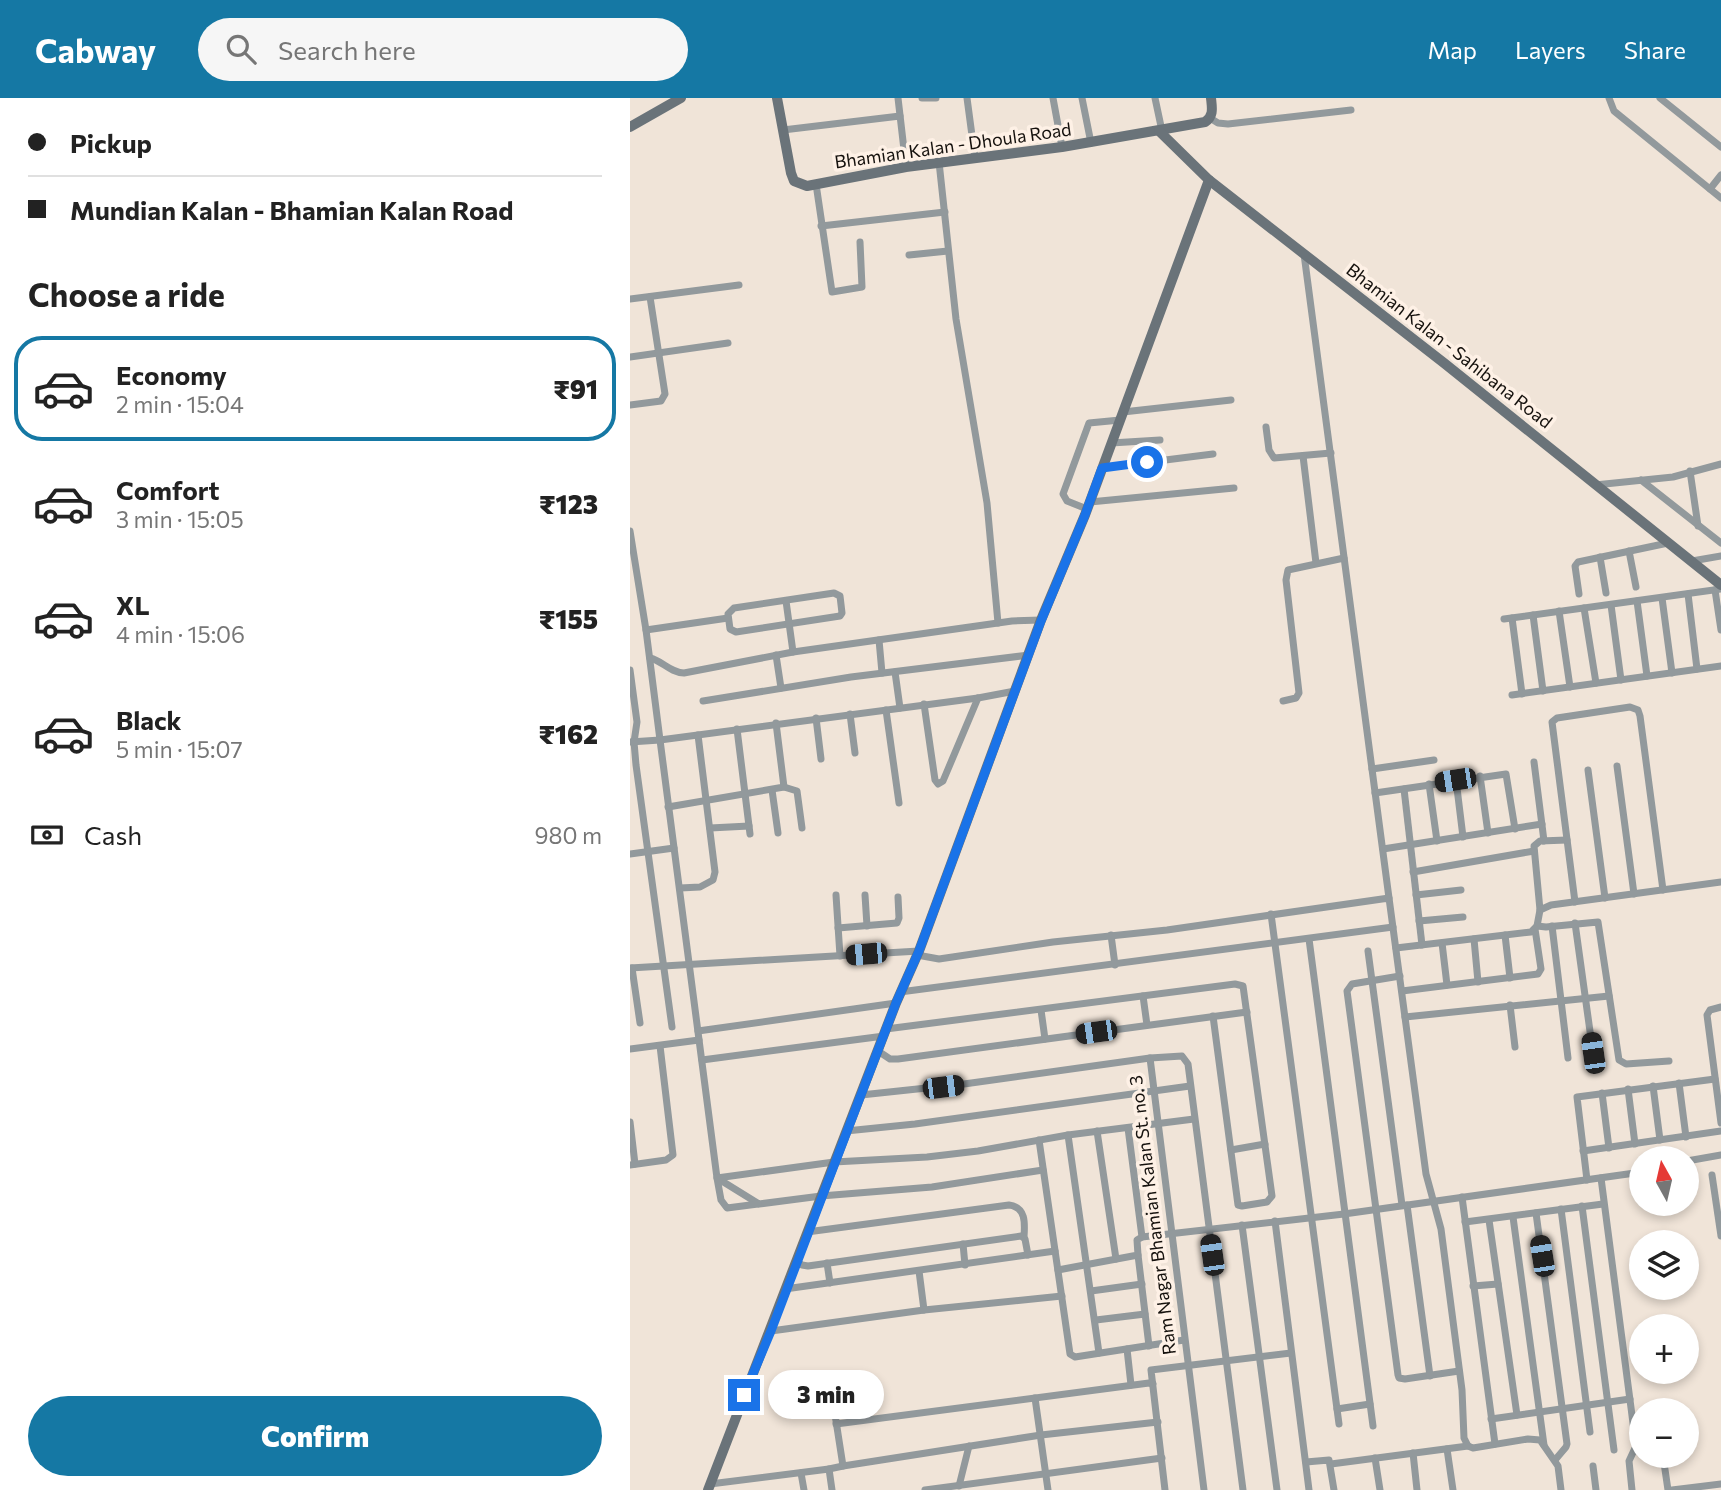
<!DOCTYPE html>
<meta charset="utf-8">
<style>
body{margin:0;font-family:Commissioner,sans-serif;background:#f6f6f6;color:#222;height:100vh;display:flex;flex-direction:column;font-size:26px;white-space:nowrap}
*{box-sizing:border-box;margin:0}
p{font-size:23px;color:#767676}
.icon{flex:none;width:38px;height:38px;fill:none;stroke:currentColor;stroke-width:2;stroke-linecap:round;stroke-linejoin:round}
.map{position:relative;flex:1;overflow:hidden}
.drawer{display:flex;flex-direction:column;background:#fff;width:630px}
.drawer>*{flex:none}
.hud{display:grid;align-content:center;height:154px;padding:0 28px;background:#fff}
.needle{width:46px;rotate:352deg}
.controls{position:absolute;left:999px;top:1048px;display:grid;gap:14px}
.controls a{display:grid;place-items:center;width:70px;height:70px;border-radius:50%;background:#fff;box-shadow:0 4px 10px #0003;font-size:35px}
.end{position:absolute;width:32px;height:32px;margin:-16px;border:9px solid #1a73e8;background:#fff;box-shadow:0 0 0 4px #fff}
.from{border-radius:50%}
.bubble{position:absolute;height:49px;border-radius:24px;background:#fff;box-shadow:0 4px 10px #0003;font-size:23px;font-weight:800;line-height:49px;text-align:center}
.car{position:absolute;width:21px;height:42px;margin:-21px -10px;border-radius:9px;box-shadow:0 0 5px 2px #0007;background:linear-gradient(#222 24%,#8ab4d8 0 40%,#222 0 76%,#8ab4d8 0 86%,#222 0)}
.hud b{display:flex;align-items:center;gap:24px;height:66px;font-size:26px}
.hud b+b{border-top:2px solid #e0e0e0}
.hud i{width:18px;height:18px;background:#222}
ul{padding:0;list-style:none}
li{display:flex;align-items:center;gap:21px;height:105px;margin:0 14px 10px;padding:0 14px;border:4px solid transparent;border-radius:28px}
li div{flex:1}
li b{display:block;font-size:26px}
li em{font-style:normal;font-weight:800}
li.current{border-color:#1578a4}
li>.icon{width:63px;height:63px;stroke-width:1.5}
h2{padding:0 28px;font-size:32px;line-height:84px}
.pay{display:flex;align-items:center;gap:18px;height:77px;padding:0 28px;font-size:26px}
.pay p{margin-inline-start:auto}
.cta{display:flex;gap:14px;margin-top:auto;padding:14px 28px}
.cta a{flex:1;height:80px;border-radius:42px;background:#1578a4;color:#fff;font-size:28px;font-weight:800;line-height:80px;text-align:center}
header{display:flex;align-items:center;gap:42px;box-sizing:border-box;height:98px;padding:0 35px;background:#1578a4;color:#fff}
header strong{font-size:33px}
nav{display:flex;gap:38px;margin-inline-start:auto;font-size:24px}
.search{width:490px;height:63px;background:#f6f6f6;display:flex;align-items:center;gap:18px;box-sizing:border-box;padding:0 24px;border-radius:38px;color:#767676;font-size:26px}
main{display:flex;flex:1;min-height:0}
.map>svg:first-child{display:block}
</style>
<header>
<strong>Cabway</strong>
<div class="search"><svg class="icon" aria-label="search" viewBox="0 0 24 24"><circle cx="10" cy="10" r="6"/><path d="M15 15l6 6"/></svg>Search here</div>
<nav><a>Map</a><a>Layers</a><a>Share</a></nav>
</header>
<main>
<section class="drawer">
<div class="hud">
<b><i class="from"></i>Pickup</b>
<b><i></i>Mundian Kalan - Bhamian Kalan Road</b>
</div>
<h2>Choose a ride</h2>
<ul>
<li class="current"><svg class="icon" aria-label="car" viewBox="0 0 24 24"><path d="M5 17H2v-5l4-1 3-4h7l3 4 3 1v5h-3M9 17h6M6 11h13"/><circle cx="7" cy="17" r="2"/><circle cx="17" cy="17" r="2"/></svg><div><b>Economy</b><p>2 min · 15:04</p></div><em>₹91</em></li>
<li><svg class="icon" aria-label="car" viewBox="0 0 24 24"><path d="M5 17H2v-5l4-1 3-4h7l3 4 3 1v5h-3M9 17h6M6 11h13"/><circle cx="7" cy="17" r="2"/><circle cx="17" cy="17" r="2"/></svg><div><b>Comfort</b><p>3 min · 15:05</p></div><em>₹123</em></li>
<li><svg class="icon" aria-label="car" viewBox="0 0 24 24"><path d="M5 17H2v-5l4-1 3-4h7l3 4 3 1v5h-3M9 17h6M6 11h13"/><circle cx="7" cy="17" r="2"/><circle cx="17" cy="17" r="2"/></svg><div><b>XL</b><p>4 min · 15:06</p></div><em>₹155</em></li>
<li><svg class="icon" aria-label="car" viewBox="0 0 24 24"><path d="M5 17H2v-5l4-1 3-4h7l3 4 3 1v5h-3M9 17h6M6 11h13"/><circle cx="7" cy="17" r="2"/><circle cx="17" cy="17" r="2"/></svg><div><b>Black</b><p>5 min · 15:07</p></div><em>₹162</em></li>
</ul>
<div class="pay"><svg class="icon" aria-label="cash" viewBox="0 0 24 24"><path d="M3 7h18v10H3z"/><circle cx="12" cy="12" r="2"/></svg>Cash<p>980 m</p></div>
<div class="cta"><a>Confirm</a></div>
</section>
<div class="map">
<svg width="1091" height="1392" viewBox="0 0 1091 1392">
<rect width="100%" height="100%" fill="#f0e4d8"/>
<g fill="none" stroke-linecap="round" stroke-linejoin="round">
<!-- street -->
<g stroke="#92999c" stroke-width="7">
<path d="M268,0L276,69"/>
<path d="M292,0H306"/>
<path d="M337,0L345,60"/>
<path d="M423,0L432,49"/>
<path d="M452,0L461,45"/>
<path d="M525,0L532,33"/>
<path d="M979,0L984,13L1091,100"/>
<path d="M1030,0L1091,49"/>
<path d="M580,20L588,25L598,26L721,12"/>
<path d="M153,32L270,18"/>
<path d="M309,64L326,221L357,405L368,525"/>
<path d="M186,86L202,194L232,189L230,144"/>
<path d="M1080,91L1091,77"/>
<path d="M191,128L315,114"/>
<path d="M674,156L759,800"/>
<path d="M279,157L318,153"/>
<path d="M0,201L109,187"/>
<path d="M0,259L98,245"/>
<path d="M0,307L31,303L35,296L20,199"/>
<path d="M493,314L601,302"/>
<path d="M636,329L639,352L644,360L701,355"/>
<path d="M481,345L530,342"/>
<path d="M673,358L686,465"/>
<path d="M472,370L583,356"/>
<path d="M1060,373L1068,428"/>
<path d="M1011,382L1091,445"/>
<path d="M965,387L1043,379L1091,366"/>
<path d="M460,404L604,390"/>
<path d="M457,411L437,403L433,396L459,325L490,322"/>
<path d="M0,433L16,532L30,642L348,600L385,593"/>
<path d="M999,453L1006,489"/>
<path d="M970,459L976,495"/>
<path d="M1062,463L1091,458"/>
<path d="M1085,492L1091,532"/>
<path d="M204,495L210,498L212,515L210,518L106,534L100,531L98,516L104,510Z"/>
<path d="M949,496L945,468L948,464L1038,445"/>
<path d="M1058,496L1067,571"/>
<path d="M1032,500L1042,575"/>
<path d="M156,503L163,554"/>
<path d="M1007,503L1017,578"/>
<path d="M981,507L991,582"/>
<path d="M954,510L966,585"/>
<path d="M929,513L940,589"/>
<path d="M903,517L913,593"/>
<path d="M882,520L892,596"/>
<path d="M874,521L1091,491"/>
<path d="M16,532L98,520"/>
<path d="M249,542L252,575"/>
<path d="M146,557L151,590"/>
<path d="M20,560C33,563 39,574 54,575L163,554L382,523L411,522"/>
<path d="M0,572L7,624L4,644L6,667L42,929"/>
<path d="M265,574L270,610"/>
<path d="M882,597L1091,568"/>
<path d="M73,603L221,579L399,557"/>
<path d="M653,603L666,600L669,595L656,482L658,472L714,460"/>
<path d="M294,606L305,682L308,686L313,683L348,600"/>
<path d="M256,612L269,705"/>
<path d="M220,616L225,655"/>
<path d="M186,620L191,661"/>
<path d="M107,631L120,736"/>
<path d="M0,644L30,642L87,1080L129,1106L191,1098L302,1089L413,1072"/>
<path d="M904,664L914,743"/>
<path d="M987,668L1004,796"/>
<path d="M742,671L804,662"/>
<path d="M958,672L975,800"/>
<path d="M850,678L858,735"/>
<path d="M826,682L833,739"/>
<path d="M799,686L807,743"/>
<path d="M154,689L167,693L172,730"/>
<path d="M774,691L792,847"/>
<path d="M142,692L148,735"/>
<path d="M745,695L876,676L885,731"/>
<path d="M38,709L154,689L146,625"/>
<path d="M80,730L119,728"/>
<path d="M753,751L912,726"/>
<path d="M0,756L44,750"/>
<path d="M783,774L904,753"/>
<path d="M50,790L70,789L83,782L85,774L68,637"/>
<path d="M206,797L210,858"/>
<path d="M235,797L237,828"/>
<path d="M786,797L831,792"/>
<path d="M945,804L922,624L927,620L1000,609L1008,612L1010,618L1033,792"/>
<path d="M910,812L904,748L910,743L937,742"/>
<path d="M641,816L709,1326"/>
<path d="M789,823L833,819"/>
<path d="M945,825L963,955"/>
<path d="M907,828L916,829L968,824L989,962L996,966L1039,963"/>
<path d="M922,828L938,960"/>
<path d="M208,830L267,825L269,820L268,799"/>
<path d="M481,837L485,867"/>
<path d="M875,837L880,880"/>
<path d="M679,841L743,1328"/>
<path d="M844,841L848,884"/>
<path d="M812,845L817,887"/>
<path d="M766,850L901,834L907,828L910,812L921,807L1091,784"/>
<path d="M738,853L772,1107"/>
<path d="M287,857L309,861L423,844L537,832L759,800L796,1076L811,1131L832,1292L834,1340L838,1348L843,1350L898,1341L910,1342L928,1368L931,1392"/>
<path d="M0,870L289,853"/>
<path d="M2,870L10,925"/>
<path d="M770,878L722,886L717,893L768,1277L769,1280L775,1281L829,1273"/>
<path d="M772,893L908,876L911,871L905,831"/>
<path d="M270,894L763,829"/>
<path d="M513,898L517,927"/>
<path d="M880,907L885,949"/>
<path d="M1091,909L1080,912L1077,917L1091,1025"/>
<path d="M411,912L415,941"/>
<path d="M775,919L979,898"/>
<path d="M256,931L605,886L613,888L642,1098L637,1104L612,1108L608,1107L583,918"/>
<path d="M68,933L266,905"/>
<path d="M0,951L69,942"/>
<path d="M248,953L260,961H268L617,914"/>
<path d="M520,960L552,958L558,966L613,1392"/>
<path d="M72,962L254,938"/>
<path d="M1049,985L1056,1039"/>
<path d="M1023,988L1030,1042"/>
<path d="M998,991L1005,1046"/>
<path d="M972,995L979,1050"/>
<path d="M231,997L334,986L520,960L574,1392"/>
<path d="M0,1024L5,1066"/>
<path d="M216,1033L285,1026L560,988"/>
<path d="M467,1033L486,1161"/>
<path d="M438,1037L469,1255"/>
<path d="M409,1042L440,1256L445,1259L554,1242"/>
<path d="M601,1052L635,1046"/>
<path d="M953,1053L1091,1033"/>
<path d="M1057,1063L1091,1057"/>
<path d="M0,1067L36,1062L43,1057L30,948"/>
<path d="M1082,1077L1091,1138"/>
<path d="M971,1080L1006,1348L999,1363L1002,1392"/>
<path d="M957,1082L947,999L1085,981"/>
<path d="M832,1099L865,1346"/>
<path d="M128,1106L97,1110L91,1102L87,1080L204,1064L297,1059L348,1053L438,1037L564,1021"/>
<path d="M777,1107L800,1278"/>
<path d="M952,1108L984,1352"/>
<path d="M931,1111L960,1334"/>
<path d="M906,1115L937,1346L936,1349L925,1362"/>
<path d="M883,1119L914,1347"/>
<path d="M859,1122L887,1317"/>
<path d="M645,1123L679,1392"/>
<path d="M835,1124L973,1106"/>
<path d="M612,1127L647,1392"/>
<path d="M177,1134L379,1107C396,1109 395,1125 394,1139"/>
<path d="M512,1139L714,1116L1012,1074"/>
<path d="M333,1146L335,1167"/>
<path d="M508,1157L519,1248"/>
<path d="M166,1163L172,1167L178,1168L391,1138L395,1141L398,1157"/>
<path d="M197,1165L200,1185"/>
<path d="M428,1172L508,1157L507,1142L512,1139L498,1030"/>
<path d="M289,1173L294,1212"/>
<path d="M843,1188L868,1186"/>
<path d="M155,1191L425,1153"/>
<path d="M461,1193L512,1186"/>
<path d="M466,1222L515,1216"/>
<path d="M141,1233L294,1212L432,1198"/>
<path d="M497,1251L501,1287"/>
<path d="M405,1300L418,1392"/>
<path d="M707,1311L740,1306"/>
<path d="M861,1321L1000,1301"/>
<path d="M206,1326L519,1285L523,1286"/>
<path d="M817,1351L823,1392"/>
<path d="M783,1355L787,1392"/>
<path d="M1033,1358L1038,1392"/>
<path d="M745,1360L750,1392"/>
<path d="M676,1364L699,1362L704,1392"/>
<path d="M701,1366L838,1348"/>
<path d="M213,1368L411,1337L528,1324"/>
<path d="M963,1368L966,1392"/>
<path d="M199,1371L213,1368L204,1310"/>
<path d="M171,1375L174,1392"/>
<path d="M80,1386L199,1371L202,1392"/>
<path d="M329,1388L339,1348"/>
<path d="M295,1392L532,1360"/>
<path d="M535,1392L521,1272L661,1255"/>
<path d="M1042,1392L1091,1386"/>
</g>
<!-- secondary -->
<g stroke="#6a7379" stroke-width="10">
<path d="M147,0L161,75L164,83L177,88L276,69L432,49L575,24C584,18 582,10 581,0"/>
<path d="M0,29L51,0"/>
<path d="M529,33L579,82L814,265L1091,487"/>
<path d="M78,1392L266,905L289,853L411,522L455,417L579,82"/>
</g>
</g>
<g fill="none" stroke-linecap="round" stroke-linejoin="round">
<!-- route -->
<path stroke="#1a73e8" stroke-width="9" d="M114,1297L141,1233L266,905L289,853L411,523L455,417L472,370L517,364"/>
</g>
<g text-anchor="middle" stroke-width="7" stroke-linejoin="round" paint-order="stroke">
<!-- street labels -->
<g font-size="18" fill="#15110d" stroke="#fef1e6">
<text transform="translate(323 48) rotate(-8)" y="6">Bhamian Kalan - Dhoula Road</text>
<text transform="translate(819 248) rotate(38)" y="6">Bhamian Kalan - Sahibana Road</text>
<text transform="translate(523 1117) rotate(-97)" y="6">Ram Nagar Bhamian Kalan St. no. 3</text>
</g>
</g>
</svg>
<div class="controls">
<a><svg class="needle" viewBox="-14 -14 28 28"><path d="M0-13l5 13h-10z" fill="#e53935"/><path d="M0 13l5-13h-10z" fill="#767676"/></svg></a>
<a><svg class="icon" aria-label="layers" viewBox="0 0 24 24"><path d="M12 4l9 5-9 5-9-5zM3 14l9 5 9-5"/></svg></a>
<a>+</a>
<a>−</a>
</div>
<i class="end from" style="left:517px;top:364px"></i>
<i class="end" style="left:114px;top:1297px"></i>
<div class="bubble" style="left:138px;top:1272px;width:116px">3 min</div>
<i class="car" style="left:825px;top:682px;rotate:261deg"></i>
<i class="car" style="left:236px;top:856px;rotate:265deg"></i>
<i class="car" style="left:466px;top:934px;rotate:262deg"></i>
<i class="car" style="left:963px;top:955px;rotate:352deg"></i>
<i class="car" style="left:313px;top:989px;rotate:83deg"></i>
<i class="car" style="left:582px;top:1157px;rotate:352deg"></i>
<i class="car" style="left:912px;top:1158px;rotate:351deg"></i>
</div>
</main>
